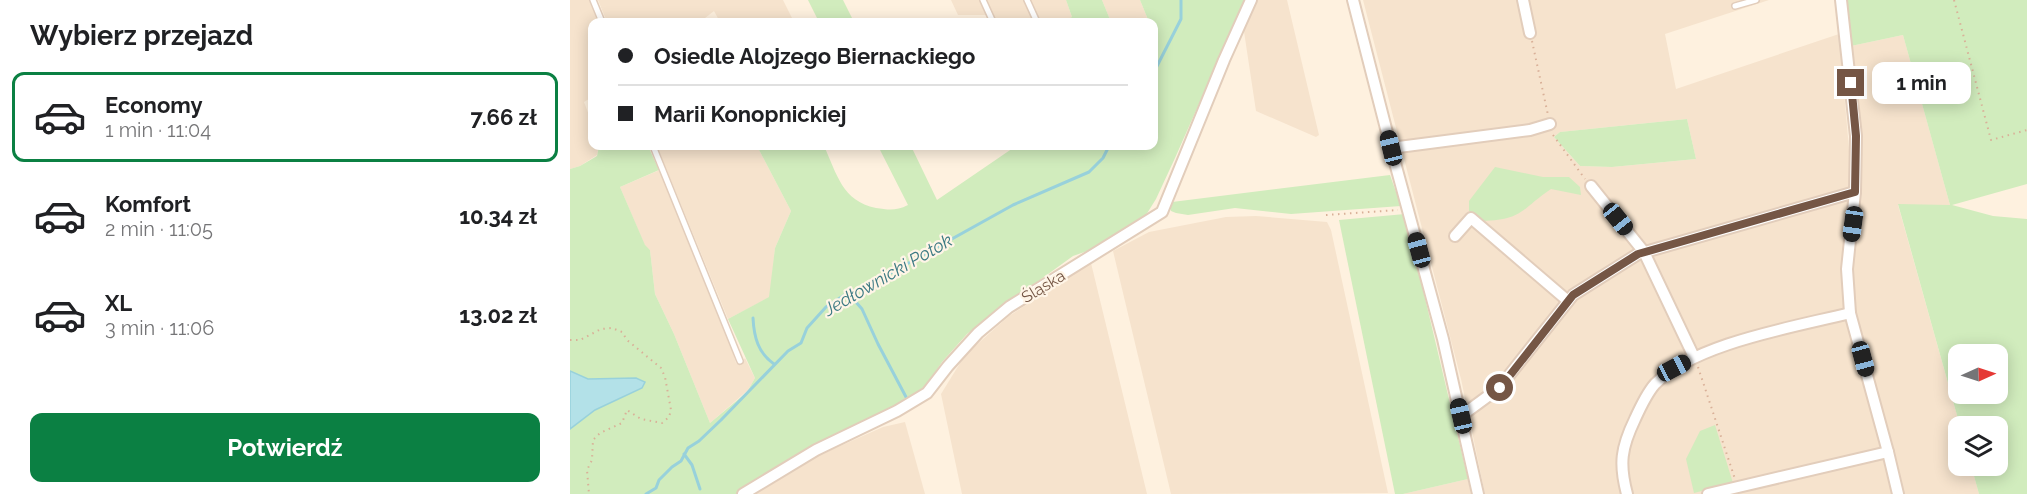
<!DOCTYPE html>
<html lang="pl">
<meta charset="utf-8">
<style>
body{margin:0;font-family:Raleway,sans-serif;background:#f6f6f6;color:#202124;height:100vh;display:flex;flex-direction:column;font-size:22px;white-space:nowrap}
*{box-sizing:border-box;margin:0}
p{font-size:20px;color:#757577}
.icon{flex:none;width:33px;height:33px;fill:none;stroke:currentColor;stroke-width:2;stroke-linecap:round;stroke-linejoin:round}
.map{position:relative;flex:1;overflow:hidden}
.details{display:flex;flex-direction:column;background:#fff;width:570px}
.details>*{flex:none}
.top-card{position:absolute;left:18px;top:18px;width:570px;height:132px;border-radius:12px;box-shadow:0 3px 15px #0003;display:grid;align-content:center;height:132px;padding:0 30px;background:#fff}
.needle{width:39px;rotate:87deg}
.controls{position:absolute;left:1378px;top:344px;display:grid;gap:12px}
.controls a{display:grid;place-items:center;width:60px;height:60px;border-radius:12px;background:#fff;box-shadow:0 3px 15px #0003;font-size:30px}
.end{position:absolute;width:27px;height:27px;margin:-14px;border:8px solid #755645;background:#fff;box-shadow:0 0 0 3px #fff}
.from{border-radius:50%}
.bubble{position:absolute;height:42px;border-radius:12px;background:#fff;box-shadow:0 3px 15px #0003;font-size:20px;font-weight:700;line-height:42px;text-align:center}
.car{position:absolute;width:18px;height:36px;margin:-18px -9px;border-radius:8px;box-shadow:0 0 4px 2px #0007;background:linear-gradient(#222 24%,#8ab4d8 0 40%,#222 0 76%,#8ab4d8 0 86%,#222 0)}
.top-card b{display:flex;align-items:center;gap:21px;height:57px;font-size:22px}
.top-card b+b{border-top:2px solid #e0e0e0}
.top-card i{width:15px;height:15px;background:#202124}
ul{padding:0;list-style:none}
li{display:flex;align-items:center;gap:18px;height:90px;margin:0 12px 9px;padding:0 18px;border:3px solid transparent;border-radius:12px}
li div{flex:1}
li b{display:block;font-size:22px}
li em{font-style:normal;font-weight:700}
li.selected{border-color:#0b8043}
li>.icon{width:54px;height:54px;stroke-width:1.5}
h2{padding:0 30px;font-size:27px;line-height:72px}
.button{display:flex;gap:12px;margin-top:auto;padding:12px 30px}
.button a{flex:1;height:69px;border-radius:12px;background:#0b8043;color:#fff;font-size:24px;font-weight:700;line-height:69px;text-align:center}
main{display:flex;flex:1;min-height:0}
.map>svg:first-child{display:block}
</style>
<main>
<section class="details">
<h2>Wybierz przejazd</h2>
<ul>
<li class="selected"><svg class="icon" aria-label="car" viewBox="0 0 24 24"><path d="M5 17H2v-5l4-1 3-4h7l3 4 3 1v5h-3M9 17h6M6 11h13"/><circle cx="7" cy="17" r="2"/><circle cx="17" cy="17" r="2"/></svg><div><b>Economy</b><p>1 min · 11:04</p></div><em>7.66 zł</em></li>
<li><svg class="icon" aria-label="car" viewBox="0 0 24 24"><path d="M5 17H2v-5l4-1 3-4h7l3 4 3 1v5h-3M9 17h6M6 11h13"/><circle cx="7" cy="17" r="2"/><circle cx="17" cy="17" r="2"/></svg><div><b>Komfort</b><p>2 min · 11:05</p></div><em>10.34 zł</em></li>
<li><svg class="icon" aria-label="car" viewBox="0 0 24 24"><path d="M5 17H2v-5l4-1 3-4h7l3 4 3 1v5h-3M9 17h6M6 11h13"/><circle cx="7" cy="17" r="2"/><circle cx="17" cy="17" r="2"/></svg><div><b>XL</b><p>3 min · 11:06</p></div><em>13.02 zł</em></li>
</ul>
<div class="button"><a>Potwierdź</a></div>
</section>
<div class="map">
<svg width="1457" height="494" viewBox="0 0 1457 494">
<rect width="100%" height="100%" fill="#fef1df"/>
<!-- residential -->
<g fill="#f6e3cd" fill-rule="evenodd">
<path d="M0,0H19L28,22H22V97L14,102L22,123V146H29L27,155L10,166L0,169Z"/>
<path d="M28,0H213L224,22H150L144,11L130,22H37Z"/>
<path d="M381,0H496L502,17L490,22H421L418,15H388Z"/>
<path d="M532,0H570L579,22H541Z"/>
<path d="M686,0H717L749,135L746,137L686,111L673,25Z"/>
<path d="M793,0H1199L1095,34L1106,89L1269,34L1281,172V46L1333,35L1380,205H1328L1390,426L1389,465H1401L1409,494H915L891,379ZM1117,119L1126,159L1042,167L1010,166L984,137L990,132Z"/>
<path d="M87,146H187L221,211L205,248L200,297L158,319Z"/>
<path d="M92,169L152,320L166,363L170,365L175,358L185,378L178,390L140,423L104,334L85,294L80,250L75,246L50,187Z"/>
<path d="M686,216L757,222L761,230L818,493L601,494L543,251L579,232L656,217Z"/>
<path d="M521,263L577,494H392L371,394L395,355L439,316Z"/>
<path d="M335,422L355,494H185L241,459L313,427Z"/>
<path d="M898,479L901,494H833Z"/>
</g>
<!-- green -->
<g fill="#d1ecbd" fill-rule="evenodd">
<path d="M238,0H273L284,22H249Z"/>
<path d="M496,0H532L541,22H490L502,17Z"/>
<path d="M570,0H675L605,158L586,199L576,215L526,248L503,256L424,313L397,334L372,362L357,384L342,397L232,453L167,494H0V429L25,410L72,388L66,378L18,379L0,371V169L10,166L27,156L29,146H78L89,170L50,187L75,245L80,250L85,294L104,334L140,423L177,392L185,378L158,319L199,297L205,248L221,211L187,146H210L212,149L219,146H254C267,174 272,201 306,208C319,210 326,211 338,205L308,146H341L367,200L446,146H584V44L586,39L584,33V22H579Z"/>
<path d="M1275,0H1457V184L1382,205L1423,216L1457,219V494H1409L1401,465H1428V426H1390L1328,204L1380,205L1333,35L1281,46ZM1389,354H1428V393H1389Z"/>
<path d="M1117,119L1126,159L1042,167L1010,166L984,137L990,132Z"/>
<path d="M925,167L973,177H999L1010,187L1011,195L981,189C950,210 953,220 912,221L899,211V201Z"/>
<path d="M820,175L831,206L721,214L665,208L618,215L606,213L601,211L599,204L602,202Z"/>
<path d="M835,214L898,479L833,494H825L769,220Z"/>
<path d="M1145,425L1163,483L1124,493L1116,459L1130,431Z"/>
</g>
<!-- water -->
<path fill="#b3e1e8" stroke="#98d1db" stroke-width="1.5" d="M0,371L18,379L66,378L75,382L72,388L25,410L0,429Z"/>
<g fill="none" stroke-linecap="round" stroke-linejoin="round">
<!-- stream -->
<g stroke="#98d1db" stroke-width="3">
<path d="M584,72L611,19V0"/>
<path d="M278,293L292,309L308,344L336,397"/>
<path d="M183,318C184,337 188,353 204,364"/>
<path d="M114,454L122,465L130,489"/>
<path d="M76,494L86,488L89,480L102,467L111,461L118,448L129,441L151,420L218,351L231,343L237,328L256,307L276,294L299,285L443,205L519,172L533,158L539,146"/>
</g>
<!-- lane casing -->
<g stroke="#e2cdbb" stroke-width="8">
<g id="lane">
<path d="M23,0L32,22"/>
<path d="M413,0L423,22"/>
<path d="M457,0L467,22"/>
<path d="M1165,6L1186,0"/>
<path d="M83,146L170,361"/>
</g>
</g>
<!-- street casing -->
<g stroke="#e2cdbb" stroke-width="14">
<g id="street">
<path d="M783,0L821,148L873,339L908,494"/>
<path d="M953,0L960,33"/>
<path d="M1271,0L1286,136L1285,192"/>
<path d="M821,148L960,130L980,124"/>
<path d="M1021,186L1074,252L1124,357"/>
<path d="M885,236L901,218L998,301"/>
<path d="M891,416L929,388L1003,295L1068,254L1285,192L1277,269L1280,313L1318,452L1328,494"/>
<path d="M173,494L246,450L327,411L357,393L378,366L408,333L439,307L592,212L654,60L681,0"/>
<path d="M1057,494C1049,464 1051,448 1065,419C1070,408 1077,393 1085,384C1125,343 1225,327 1280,313"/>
<path d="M1138,494L1318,452"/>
</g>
</g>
<!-- path -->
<g stroke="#d9b098" stroke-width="2" stroke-dasharray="1.5 4.5" stroke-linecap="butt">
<path d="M1384,0L1421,140L1457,130"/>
<path d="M962,41L978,115"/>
<path d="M983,135L1015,179"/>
<path d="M756,215L828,210"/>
<path d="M0,340H10L31,329L42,328L52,332L57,340L91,368L95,377L101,410L99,417L92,423L71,419L57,410L52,423L30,433L23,440L22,460L17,470L19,494"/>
<path d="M1128,367L1165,479"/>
</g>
<!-- lane -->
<use href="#lane" stroke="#fff" stroke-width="5"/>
<!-- street -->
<use href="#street" stroke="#fff" stroke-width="10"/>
</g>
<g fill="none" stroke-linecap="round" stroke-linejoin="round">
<!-- route -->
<path stroke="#755645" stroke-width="8" d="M930,388L1003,295L1068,254L1285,192L1286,136L1281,83"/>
</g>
<g text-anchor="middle" stroke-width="4.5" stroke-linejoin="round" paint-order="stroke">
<!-- street labels -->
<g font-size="16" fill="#755645" stroke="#fff5e7">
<text transform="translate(473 286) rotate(-31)" y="6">Śląska</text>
</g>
<!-- water labels -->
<g font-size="18" font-style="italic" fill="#3b7983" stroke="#fff5e7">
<text transform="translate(318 275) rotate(-30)" y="6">Jedłownicki Potok</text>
</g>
</g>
</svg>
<div class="controls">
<a><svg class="needle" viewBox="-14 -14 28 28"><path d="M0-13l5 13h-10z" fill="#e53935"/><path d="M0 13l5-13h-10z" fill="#757577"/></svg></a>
<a><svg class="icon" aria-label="layers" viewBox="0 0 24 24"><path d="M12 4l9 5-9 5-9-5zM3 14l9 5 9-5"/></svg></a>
</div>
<i class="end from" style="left:930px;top:388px"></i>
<i class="end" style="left:1281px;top:83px"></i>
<div class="bubble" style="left:1302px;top:62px;width:99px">1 min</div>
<i class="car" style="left:821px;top:148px;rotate:346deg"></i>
<i class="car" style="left:1048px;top:219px;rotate:141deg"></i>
<i class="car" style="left:1283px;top:224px;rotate:188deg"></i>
<i class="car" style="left:849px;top:250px;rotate:345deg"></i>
<i class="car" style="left:1293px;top:359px;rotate:165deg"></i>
<i class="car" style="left:1104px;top:368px;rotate:62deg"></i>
<i class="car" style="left:891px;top:416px;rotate:347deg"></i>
<div class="top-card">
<b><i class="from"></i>Osiedle Alojzego Biernackiego</b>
<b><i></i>Marii Konopnickiej</b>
</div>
</div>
</main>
